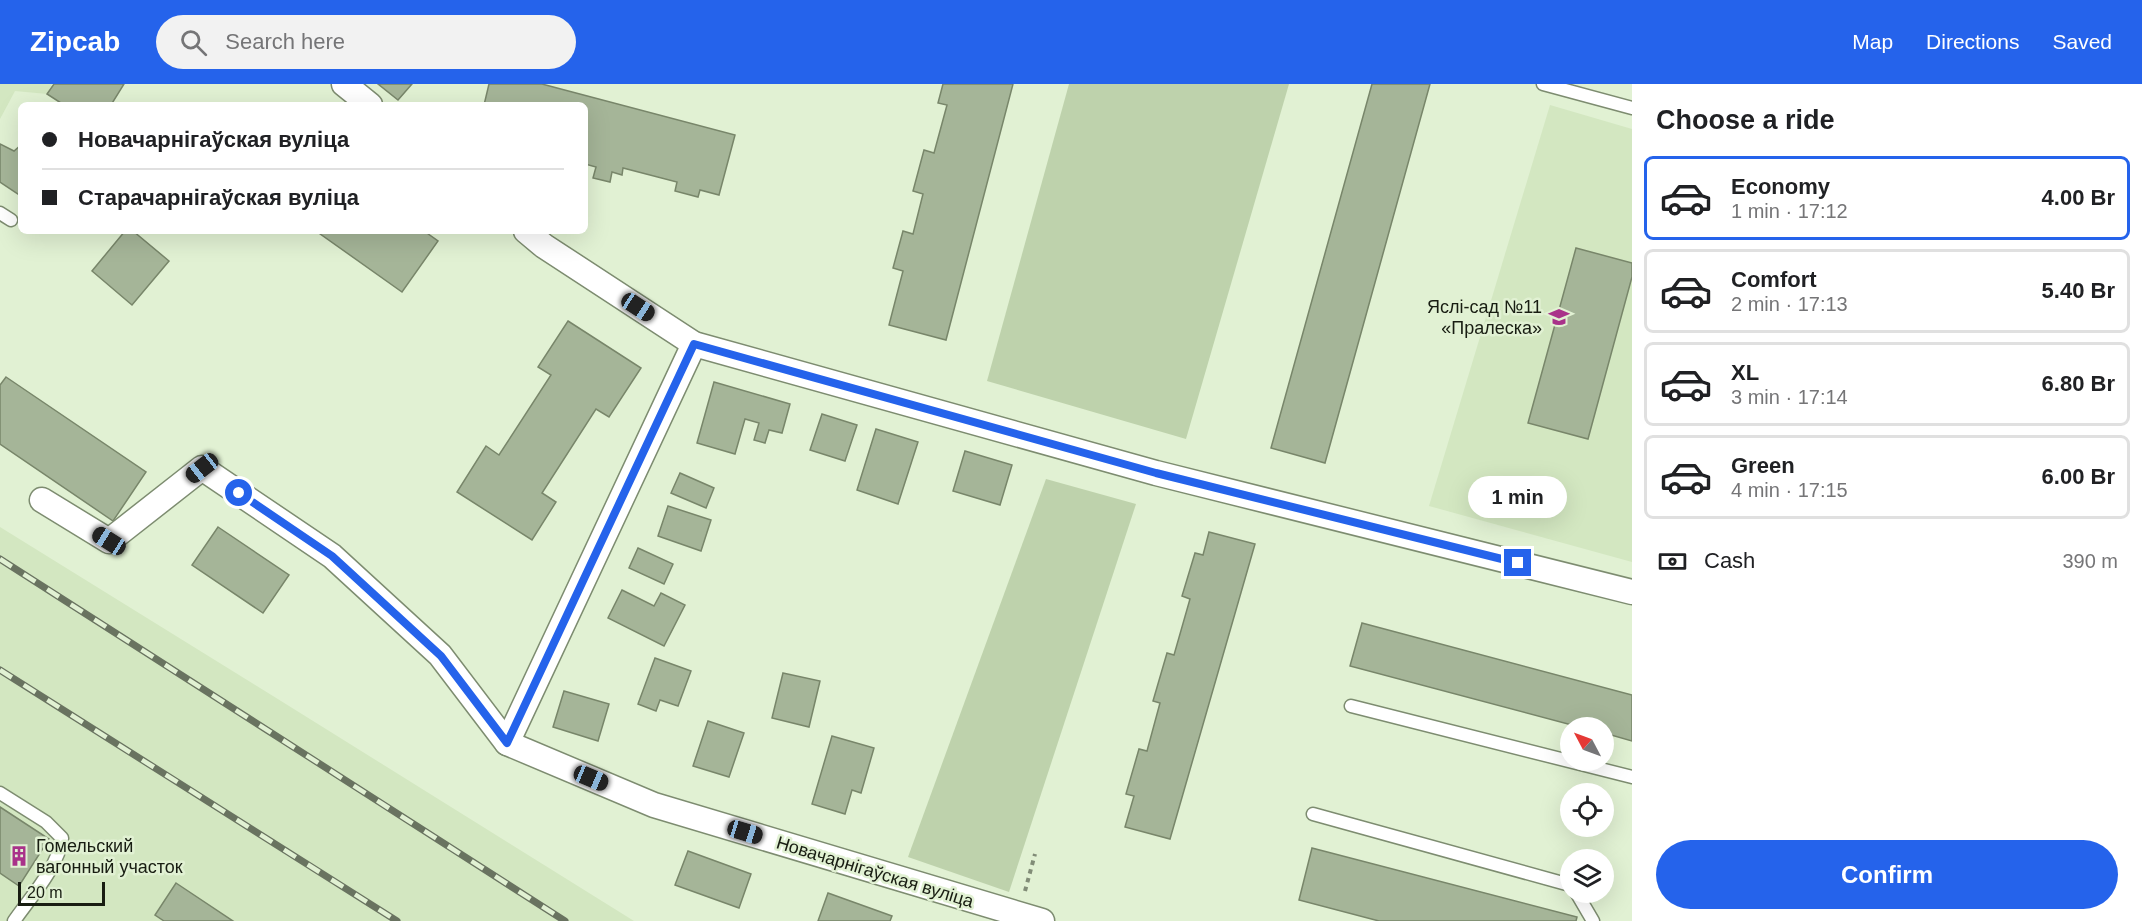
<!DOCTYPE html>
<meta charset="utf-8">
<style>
body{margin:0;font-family:Arial,sans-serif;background:#f2f2f2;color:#202124;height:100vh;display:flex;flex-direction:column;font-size:22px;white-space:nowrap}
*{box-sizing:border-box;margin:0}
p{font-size:20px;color:#757577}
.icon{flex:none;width:33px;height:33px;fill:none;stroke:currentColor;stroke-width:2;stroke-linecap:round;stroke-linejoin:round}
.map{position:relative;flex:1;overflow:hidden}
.details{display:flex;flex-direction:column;background:#fff;width:510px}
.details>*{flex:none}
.banner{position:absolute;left:18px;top:18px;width:570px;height:132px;border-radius:9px;box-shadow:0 6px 24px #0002;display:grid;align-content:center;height:132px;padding:0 24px;background:#fff}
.needle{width:39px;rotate:311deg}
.buttons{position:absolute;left:1560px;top:633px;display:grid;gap:12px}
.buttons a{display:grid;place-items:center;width:54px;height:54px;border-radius:50%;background:#fff;box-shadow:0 6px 24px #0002;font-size:30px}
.scale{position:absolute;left:18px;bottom:15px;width:87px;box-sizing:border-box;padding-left:6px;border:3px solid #181d12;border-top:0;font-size:16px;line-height:21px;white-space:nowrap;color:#181d12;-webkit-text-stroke:4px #e1f1d3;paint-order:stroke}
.end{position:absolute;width:27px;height:27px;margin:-14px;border:8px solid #2563eb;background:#fff;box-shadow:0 0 0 3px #fff}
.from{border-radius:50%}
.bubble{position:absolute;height:42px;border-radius:21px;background:#fff;box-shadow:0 6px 24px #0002;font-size:20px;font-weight:800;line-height:42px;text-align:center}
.car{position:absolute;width:18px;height:36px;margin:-18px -9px;border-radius:8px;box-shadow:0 0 4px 2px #0007;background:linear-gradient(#222 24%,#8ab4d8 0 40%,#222 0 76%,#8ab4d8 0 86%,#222 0)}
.banner b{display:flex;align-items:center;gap:21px;height:57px;font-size:22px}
.banner b+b{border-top:2px solid #e0e0e0}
.banner i{width:15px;height:15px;background:#202124}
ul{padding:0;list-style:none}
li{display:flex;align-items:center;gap:18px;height:84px;margin:0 12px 9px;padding:0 12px;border:3px solid #e0e0e0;border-radius:9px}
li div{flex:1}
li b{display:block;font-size:22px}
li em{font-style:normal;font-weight:800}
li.active{border-color:#2563eb}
li>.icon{width:54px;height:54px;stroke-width:1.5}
h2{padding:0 24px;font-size:27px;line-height:72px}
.pay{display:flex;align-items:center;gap:15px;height:66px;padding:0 24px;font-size:22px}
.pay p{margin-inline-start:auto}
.action{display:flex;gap:12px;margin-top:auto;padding:12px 24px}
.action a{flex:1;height:69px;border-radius:36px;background:#2563eb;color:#fff;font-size:24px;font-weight:800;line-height:69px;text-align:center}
header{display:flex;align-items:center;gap:36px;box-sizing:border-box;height:84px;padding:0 30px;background:#2563eb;color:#fff}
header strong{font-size:28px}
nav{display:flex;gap:33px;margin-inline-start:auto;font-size:21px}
.search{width:420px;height:54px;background:#f2f2f2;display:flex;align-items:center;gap:15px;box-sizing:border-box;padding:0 21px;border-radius:33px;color:#757577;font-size:22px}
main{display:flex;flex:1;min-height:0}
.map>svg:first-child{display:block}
</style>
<header>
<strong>Zipcab</strong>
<div class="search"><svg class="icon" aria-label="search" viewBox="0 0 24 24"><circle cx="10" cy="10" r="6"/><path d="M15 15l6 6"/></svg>Search here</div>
<nav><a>Map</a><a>Directions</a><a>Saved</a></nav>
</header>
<main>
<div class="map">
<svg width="1632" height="837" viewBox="0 0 1632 837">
<rect width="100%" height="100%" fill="#e1f1d3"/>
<!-- built -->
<g fill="#d3e7c1">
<path d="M0,0H52L47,10L15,7L0,35Z"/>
<path d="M1550,21L1632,45V478L1429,422Z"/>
<path d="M0,443L273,612L634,837H0Z"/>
</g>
<!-- green -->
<g fill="#bed2ac">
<path d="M1069,0H1289L1186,355L987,297Z"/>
<path d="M1046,395L1136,420L1009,808L908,773Z"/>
</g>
<!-- building -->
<g fill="#a5b598" stroke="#78866a" stroke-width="1.5">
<path d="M54,0H124L111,21H64L47,10Z"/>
<path d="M378,0H412L398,16Z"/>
<path d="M489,0H542L735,51L719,111L700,106L698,113L675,107L677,98L623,84L622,91L612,88L610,98L593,94L596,83L585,80V21H484Z"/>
<path d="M943,0H1013L946,256L889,241L903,187L893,184L903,147L913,150L923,110L913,107L924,66L934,69L947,21L938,19Z"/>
<path d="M1372,0H1430L1325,379L1271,364Z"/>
<path d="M0,60L14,67L21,61V112L0,98Z"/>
<path d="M125,147H133L169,177L132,221L92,187Z"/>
<path d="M316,147H424L438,157L402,208Z"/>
<path d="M1576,164L1632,179V193L1588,355L1528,339Z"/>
<path d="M568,237L641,284L609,333L596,325L542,409L556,418L532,456L457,408L486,362L499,371L551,291L538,283Z"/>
<path d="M6,293L146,388L113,437L0,360V301Z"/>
<path d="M714,298L790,320L782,349L769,346L765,359L754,356L759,339L745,335L735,370L697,359Z"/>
<path d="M822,330L857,341L845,377L810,366Z"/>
<path d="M876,345L918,358L898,420L857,406Z"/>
<path d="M965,367L1012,381L1000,421L953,407Z"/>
<path d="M680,389L714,404L706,424L671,409Z"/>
<path d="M668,422L711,436L701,467L658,452Z"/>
<path d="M218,443L289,491L263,529L192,481Z"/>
<path d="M1209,448L1255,460L1170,755L1125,743L1134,712L1126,710L1139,665L1147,667L1160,619L1153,617L1167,569L1174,571L1190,515L1182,512L1195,469L1203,471Z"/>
<path d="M638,464L673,480L664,500L629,484Z"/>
<path d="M622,506L654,522L661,509L685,521L664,562L608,534Z"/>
<path d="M1362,539L1632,611V657L1604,649V644H1583L1350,582Z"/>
<path d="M655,574L691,587L678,622L660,616L656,627L638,620Z"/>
<path d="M783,589L820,597L809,643L772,634Z"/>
<path d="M564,607L609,620L598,657L553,643Z"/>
<path d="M708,637L744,649L729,693L693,682Z"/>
<path d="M832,652L874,664L861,709L852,706L845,730L812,720Z"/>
<path d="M0,723L49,755L19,802L0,789Z"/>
<path d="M1312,764L1577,833L1576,837H1379L1299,816Z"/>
<path d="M688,767L751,790L739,824L675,801Z"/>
<path d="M176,799L233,837H164L155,831Z"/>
<path d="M828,809L892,832L890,837H818Z"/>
</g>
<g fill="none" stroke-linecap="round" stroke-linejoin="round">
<!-- service casing -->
<g stroke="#7d8c70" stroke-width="15">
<g id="service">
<path d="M1543,0L1632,24"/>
<path d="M0,129L11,136"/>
<path d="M1351,622L1632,693"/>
<path d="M0,709L46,738L62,754C59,782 30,814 14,837"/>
<path d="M1313,730L1570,801"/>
<path d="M1576,808L1593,837"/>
</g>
</g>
<!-- minor casing -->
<g stroke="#7d8c70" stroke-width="27">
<g id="minor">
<path d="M344,0L370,21"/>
<path d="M526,147L544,162L694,260L1156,389L1632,508"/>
<path d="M42,416L109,457L202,384L332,472L440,571L507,659L654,721L1042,837"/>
<path d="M507,659L694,260"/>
</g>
</g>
<!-- path -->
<path stroke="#818c77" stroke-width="4" stroke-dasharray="4.5 4.5" stroke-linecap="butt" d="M1025,807L1035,770"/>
<!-- service -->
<use href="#service" stroke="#fff" stroke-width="12"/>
<!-- minor -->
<use href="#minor" stroke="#fff" stroke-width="24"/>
<!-- rail casing -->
<g stroke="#697360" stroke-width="7">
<g id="rail">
<path d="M0,475L565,837"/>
<path d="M0,586L397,837"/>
</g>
</g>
<!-- rail -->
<use href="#rail" stroke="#e1f1d3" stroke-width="4.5" stroke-dasharray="14" stroke-linecap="butt"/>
</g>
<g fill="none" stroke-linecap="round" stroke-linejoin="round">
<!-- route -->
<path stroke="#2563eb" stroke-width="8" d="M239,409L332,472L441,572L507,659L694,260L1156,389L1518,479"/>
</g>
<!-- icons -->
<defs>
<g id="school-bare" transform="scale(1.62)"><path d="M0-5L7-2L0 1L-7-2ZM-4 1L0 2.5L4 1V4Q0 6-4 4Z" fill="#a9328a" stroke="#e1f1d3" stroke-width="2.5" paint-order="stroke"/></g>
<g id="building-bare" transform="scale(1.62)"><path d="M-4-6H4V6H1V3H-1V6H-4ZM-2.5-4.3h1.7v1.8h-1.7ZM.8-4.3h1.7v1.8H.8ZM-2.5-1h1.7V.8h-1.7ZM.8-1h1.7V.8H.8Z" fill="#a9328a" stroke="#e1f1d3" stroke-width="2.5" paint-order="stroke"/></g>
</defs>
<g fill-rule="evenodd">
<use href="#school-bare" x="1559" y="233"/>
<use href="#building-bare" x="19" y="772"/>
</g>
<g text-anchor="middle" stroke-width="5" stroke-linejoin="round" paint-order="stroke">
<!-- poi labels -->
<g font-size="18" fill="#181d12" stroke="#e1f1d3" text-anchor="end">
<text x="1542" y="229">Яслі-сад №11<tspan x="1542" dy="21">«Пралеска»</tspan></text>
<text x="36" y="768" text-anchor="start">Гомельский<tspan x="36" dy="21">вагонный участок</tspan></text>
</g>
<!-- street labels -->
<g font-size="18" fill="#181d12" stroke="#e1f1d3">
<text transform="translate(875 788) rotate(17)" y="6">Новачарнігаўская вуліца</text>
</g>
</g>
</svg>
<div class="buttons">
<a><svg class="needle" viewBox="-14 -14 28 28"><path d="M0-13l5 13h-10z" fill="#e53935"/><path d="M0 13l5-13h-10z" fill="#757577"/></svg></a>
<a><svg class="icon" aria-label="locate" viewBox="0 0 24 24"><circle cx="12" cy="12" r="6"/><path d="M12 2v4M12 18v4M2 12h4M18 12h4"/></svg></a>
<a><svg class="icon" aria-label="layers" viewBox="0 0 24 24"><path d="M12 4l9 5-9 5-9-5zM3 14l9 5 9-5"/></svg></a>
</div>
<div class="scale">20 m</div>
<i class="end from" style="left:239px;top:409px"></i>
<i class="end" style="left:1518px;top:479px"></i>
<div class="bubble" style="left:1468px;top:392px;width:99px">1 min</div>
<i class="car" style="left:638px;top:223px;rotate:123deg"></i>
<i class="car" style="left:202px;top:384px;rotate:232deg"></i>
<i class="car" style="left:109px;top:457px;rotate:302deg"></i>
<i class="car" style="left:591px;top:694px;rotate:113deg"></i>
<i class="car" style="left:745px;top:748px;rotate:107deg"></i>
<div class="banner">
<b><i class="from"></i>Новачарнігаўская вуліца</b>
<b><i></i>Старачарнігаўская вуліца</b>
</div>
</div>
<section class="details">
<h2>Choose a ride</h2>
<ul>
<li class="active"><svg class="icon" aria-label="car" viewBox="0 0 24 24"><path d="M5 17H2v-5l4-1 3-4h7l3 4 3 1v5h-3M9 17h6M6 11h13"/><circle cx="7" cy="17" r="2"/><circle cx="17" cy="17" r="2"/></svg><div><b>Economy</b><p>1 min · 17:12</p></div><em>4.00 Br</em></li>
<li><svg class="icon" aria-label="car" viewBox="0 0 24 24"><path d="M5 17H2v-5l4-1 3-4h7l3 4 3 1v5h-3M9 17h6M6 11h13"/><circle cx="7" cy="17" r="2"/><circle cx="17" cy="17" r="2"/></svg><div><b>Comfort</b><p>2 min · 17:13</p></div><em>5.40 Br</em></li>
<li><svg class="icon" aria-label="car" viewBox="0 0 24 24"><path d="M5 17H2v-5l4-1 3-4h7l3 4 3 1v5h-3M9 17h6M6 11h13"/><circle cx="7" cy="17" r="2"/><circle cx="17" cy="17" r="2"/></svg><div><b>XL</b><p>3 min · 17:14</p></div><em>6.80 Br</em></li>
<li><svg class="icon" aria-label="car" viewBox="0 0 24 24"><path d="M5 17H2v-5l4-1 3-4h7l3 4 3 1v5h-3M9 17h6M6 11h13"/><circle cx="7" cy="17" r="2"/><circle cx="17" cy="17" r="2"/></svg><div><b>Green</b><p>4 min · 17:15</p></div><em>6.00 Br</em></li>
</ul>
<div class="pay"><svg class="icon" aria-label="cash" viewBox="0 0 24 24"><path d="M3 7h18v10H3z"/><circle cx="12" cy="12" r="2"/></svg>Cash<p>390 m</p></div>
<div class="action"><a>Confirm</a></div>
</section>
</main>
